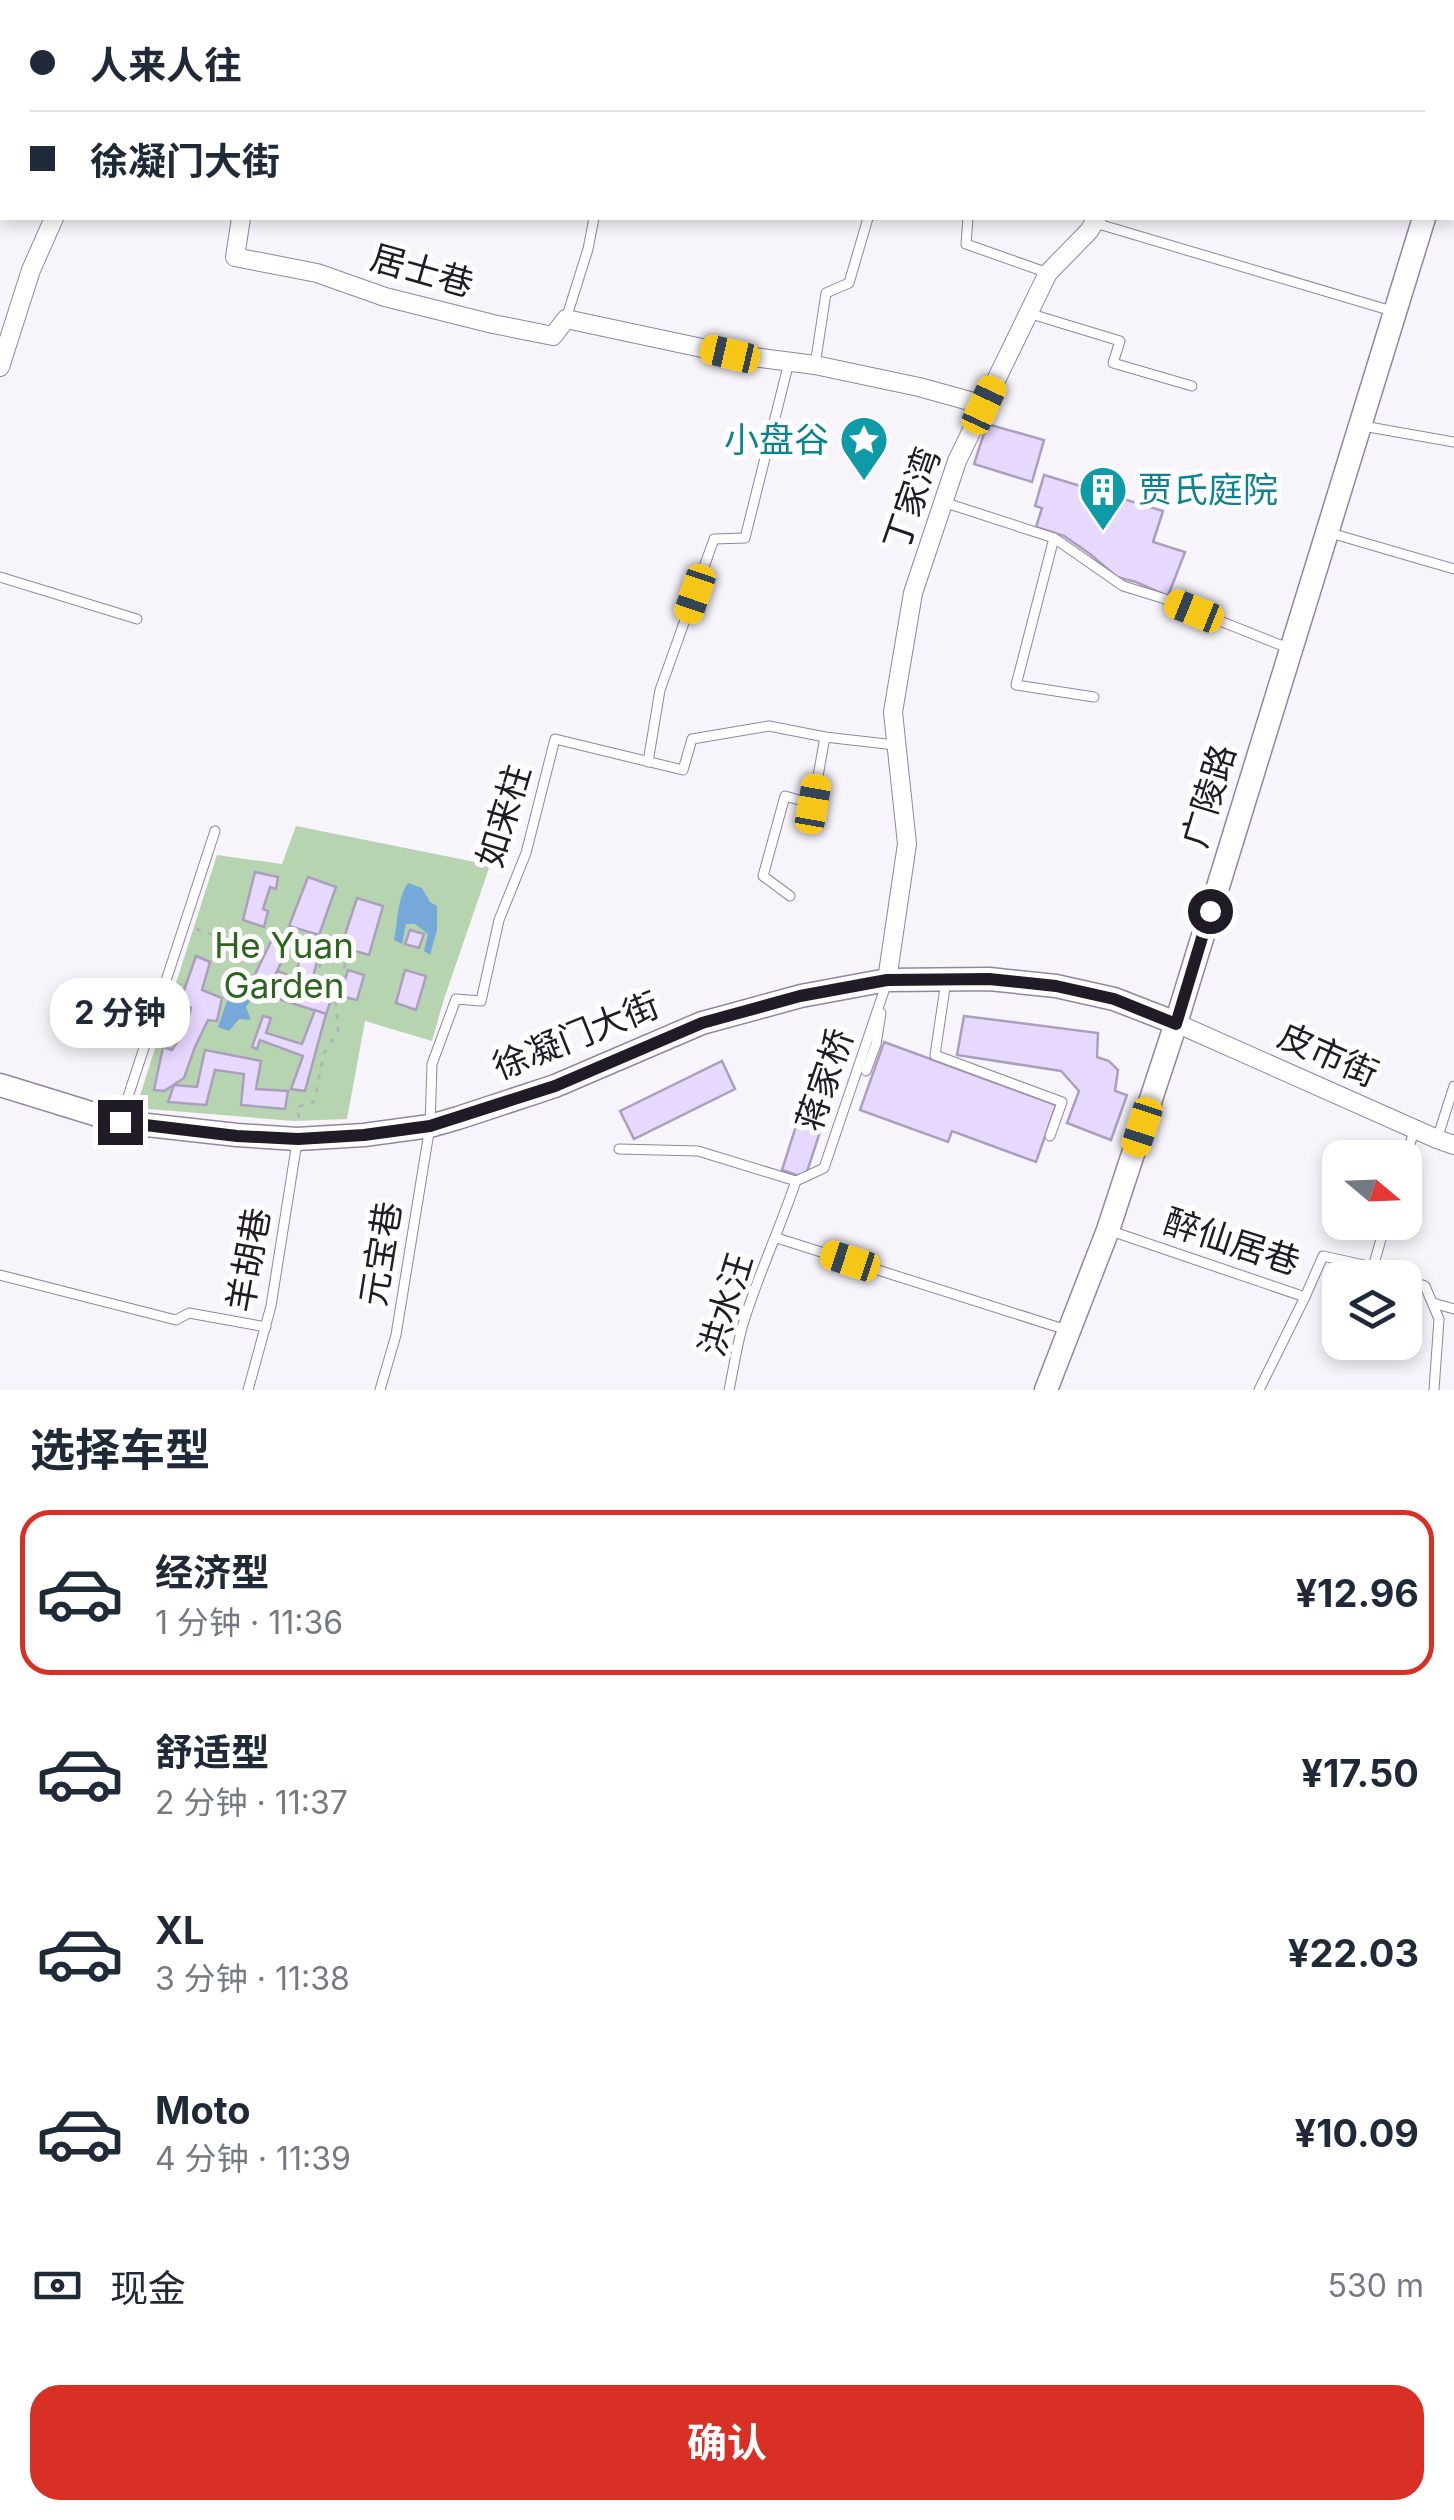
<!DOCTYPE html>
<html lang="zh">
<meta charset="utf-8">
<style>
body{margin:0;font-family:Inter,"Noto Sans SC",sans-serif;background:#f2f2f3;color:#1f2937;height:100vh;display:flex;flex-direction:column;font-size:38px;white-space:nowrap}
*{box-sizing:border-box;margin:0}
p{font-size:32px;color:#747a83}
.icon{flex:none;width:55px;height:55px;fill:none;stroke:currentColor;stroke-width:2;stroke-linecap:round;stroke-linejoin:round}
.map{position:relative;height:1390px;overflow:hidden}
.drawer{display:flex;flex-direction:column;background:#fff;flex:1}
.drawer>*{flex:none}
.top-card{position:absolute;left:0px;top:0px;width:1455px;height:220px;box-shadow:0 5px 15px #0003;display:grid;align-content:center;height:220px;padding:0 30px;background:#fff}
.needle{width:65px;rotate:109deg}
.tools{position:absolute;left:1322px;top:1140px;display:grid;gap:20px}
.tools a{display:grid;place-items:center;width:100px;height:100px;border-radius:20px;background:#fff;box-shadow:0 5px 15px #0003;font-size:50px}
.end{position:absolute;width:45px;height:45px;margin:-22px;border:12px solid #201b26;background:#fff;box-shadow:0 0 0 5px #fff}
.from{border-radius:50%}
.bubble{position:absolute;height:70px;border-radius:30px;background:#fff;box-shadow:0 5px 15px #0003;font-size:32px;font-weight:700;line-height:70px;text-align:center}
.car{position:absolute;width:30px;height:60px;margin:-30px -15px;border-radius:12px;box-shadow:0 0 8px 2px #0007;background:linear-gradient(#f5c518 24%,#345 0 40%,#f5c518 0 76%,#345 0 86%,#f5c518 0)}
.top-card b{display:flex;align-items:center;gap:35px;height:95px;font-size:38px}
.top-card b+b{border-top:2px solid #e0e1e3}
.top-card i{width:25px;height:25px;background:#1f2937}
ul{padding:0;list-style:none}
li{display:flex;align-items:center;gap:30px;height:165px;margin:0 20px 15px;padding:0 10px;border:5px solid transparent;border-radius:30px}
li div{flex:1}
li b{display:block;font-size:38px}
li em{font-style:normal;font-weight:700}
li.active{border-color:#d93025}
li>.icon{width:90px;height:90px;stroke-width:1.5}
h2{padding:0 30px;font-size:45px;line-height:120px}
.pay{display:flex;align-items:center;gap:25px;height:110px;padding:0 30px;font-size:38px}
.pay p{margin-inline-start:auto}
.button{display:flex;gap:20px;margin-top:auto;padding:20px 30px}
.button a{flex:1;height:115px;border-radius:30px;background:#d93025;color:#fff;font-size:40px;font-weight:700;line-height:115px;text-align:center}
.map>svg:first-child{display:block}
</style>
<div class="map">
<svg width="1454" height="1390" viewBox="0 0 1454 1390">
<rect width="100%" height="100%" fill="#f7f4fb"/>
<!-- green -->
<path fill="#b6d4af" d="M296,826L490,865L444,999L432,1041L365,1021L347,1119L294,1121L136,1108L217,855L282,864Z"/>
<!-- water -->
<g fill="#76a8d9">
<path d="M408,883L422,888L430,902L437,906V930L430,955L424,951L428,934L415,924H406L402,944L394,940C398,921 397,899 408,883Z"/>
<path d="M239,985L249,987L255,994L246,1007L251,1020L239,1019L229,1031L218,1027L229,995Z"/>
</g>
<!-- building -->
<g fill="#e7d8fe" stroke="#ab9fbd" stroke-width="2.5">
<path d="M987,424L1044,440L1032,482L974,464Z"/>
<path d="M1044,475L1163,511L1153,542L1185,552L1168,596L1136,582L1117,577L1090,554L1064,536L1036,527L1042,508L1035,506Z"/>
<path d="M255,872L278,877L276,889L270,887L263,909L268,911L264,927L243,920Z"/>
<path d="M308,877L336,887L319,935L289,926Z"/>
<path d="M357,898L383,906L369,955L341,947Z"/>
<path d="M410,930L424,934L419,948L405,944Z"/>
<path d="M276,931L293,937L266,995L249,987Z"/>
<path d="M303,950L319,955L312,980L295,975Z"/>
<path d="M196,956L210,962L202,990L222,998L217,1021L208,1020L195,1047L184,1078L164,1091L154,1090L163,1047L172,1050L186,1028L191,1008L181,999Z"/>
<path d="M348,970L364,975L357,1000L340,996Z"/>
<path d="M405,970L426,976L416,1010L396,1003Z"/>
<path d="M277,971L334,992L326,1014L266,995Z"/>
<path d="M315,1010L326,1014L305,1091L291,1089L303,1056L260,1040L257,1049L252,1047L263,1016L271,1018L266,1033L302,1044Z"/>
<path d="M964,1016L1098,1033L1097,1057L1109,1061L1118,1070L1115,1091L1127,1095L1111,1140L1067,1123L1079,1091L1061,1071L957,1055Z"/>
<path d="M884,1042L1056,1105L1036,1162L952,1131L948,1142L860,1110Z"/>
<path d="M205,1050L261,1061L256,1089L288,1091L285,1109L241,1105L244,1074L215,1070L206,1105L168,1102L174,1085L197,1087Z"/>
<path d="M722,1061L735,1089L634,1139L620,1111Z"/>
<path d="M810,1082L834,1089L805,1178L782,1170Z"/>
</g>
<g fill="none" stroke-linecap="round" stroke-linejoin="round">
<!-- lane casing -->
<g stroke="#9185a2" stroke-width="11">
<g id="lane">
<path d="M170,0L181,2"/>
<path d="M423,0L434,2"/>
<path d="M734,0L745,2"/>
<path d="M967,0L984,2"/>
<path d="M474,2V0"/>
<path d="M636,2L637,0"/>
<path d="M889,2L890,0"/>
<path d="M1070,2L1071,0"/>
<path d="M1304,2L1305,0"/>
<path d="M1452,68H1454"/>
<path d="M968,218L966,244L1048,273"/>
<path d="M1095,223L1392,311"/>
<path d="M1028,313L1120,341L1113,363L1192,386"/>
<path d="M566,319L588,249L594,218"/>
<path d="M815,365L826,293L849,283L868,218"/>
<path d="M1363,426L1454,442"/>
<path d="M943,502L1054,538L1123,586L1162,598L1288,648"/>
<path d="M1327,532L1454,569"/>
<path d="M1054,538L1016,685L1094,697"/>
<path d="M0,577L137,619"/>
<path d="M648,762L660,690L714,539L745,538L789,362"/>
<path d="M790,896L763,876L785,796L813,804L825,737"/>
<path d="M946,981L935,1055L1062,1102L1050,1136"/>
<path d="M866,1071L876,1044L881,1013"/>
<path d="M121,1118L215,831"/>
<path d="M1437,1139L1454,1086"/>
<path d="M619,1149L698,1151L796,1181"/>
<path d="M1405,1160L1415,1128"/>
<path d="M1111,1231L1305,1297L1323,1256L1373,1267L1402,1278"/>
<path d="M777,1238L1070,1331"/>
<path d="M1373,1267L1386,1222"/>
<path d="M0,1275L176,1320L189,1313L266,1327"/>
<path d="M1405,1279L1425,1286L1439,1319L1434,1390"/>
<path d="M1433,1303L1454,1309"/>
<path d="M248,1390L271,1306L297,1142"/>
<path d="M380,1390L396,1335L430,1126L432,1064L456,999L481,1001L499,920L526,853L555,739L683,770L692,739L769,726L825,737L895,745"/>
<path d="M729,1390C734,1367 737,1343 744,1321C759,1273 780,1228 796,1181L824,1168L887,982"/>
<path d="M1259,1390L1305,1297"/>
</g>
</g>
<!-- street casing -->
<g stroke="#9185a2" stroke-width="20">
<g id="street">
<path d="M129,2V0"/>
<path d="M1216,2L1218,0"/>
<path d="M241,218L235,257L317,273L385,297L493,324L553,336L566,319L730,354L815,365L919,387L984,405L957,461L913,593L893,712L907,844L887,980"/>
<path d="M0,367L31,270L54,218"/>
<path d="M984,405L1048,273L1089,231L1097,218"/>
<path d="M1176,1023L1437,1139L1454,1145"/>
</g>
</g>
<!-- secondary casing -->
<g stroke="#9185a2" stroke-width="25">
<g id="secondary">
<path d="M0,24L2,16"/>
<path d="M1452,120L1454,115"/>
<path d="M0,1085L120,1122L237,1135L297,1139L364,1135L430,1126L458,1118L555,1086L702,1023L801,996L887,980L989,979L1056,986L1114,999L1176,1023"/>
<path d="M1046,1390L1108,1230L1176,1023L1424,218"/>
</g>
</g>
<!-- path -->
<g stroke="#b3afb8" stroke-width="2.5" stroke-dasharray="5 8" stroke-linecap="butt">
<path d="M196,929L265,954"/>
<path d="M299,1118L297,1107L314,1102L324,1053L338,1032L336,1002L346,961L324,955L315,979L338,991"/>
</g>
<!-- lane -->
<use href="#lane" stroke="#fff" stroke-width="9"/>
<!-- street -->
<use href="#street" stroke="#fff" stroke-width="18"/>
<!-- secondary -->
<use href="#secondary" stroke="#fff" stroke-width="22"/>
</g>
<g fill="none" stroke-linecap="round" stroke-linejoin="round">
<!-- route -->
<path stroke="#201b26" stroke-width="12" d="M120,1122L237,1136L298,1139L364,1135L430,1126L555,1086L702,1023L800,996L887,980L989,979L1056,986L1114,999L1176,1024L1210,911"/>
</g>
<!-- icons -->
<defs>
<g id="sight-pin" transform="scale(2.5)"><path d="M0 17L-7.5 6A9.5 9.5 0 1 1 7.5 6Z" fill="#0f9aa8" stroke="#fff"/><path d="M0-6L1.8-2.2L6-1.7L2.9 1.2L3.7 5.4L0 3.3L-3.7 5.4L-2.9 1.2L-6-1.7L-1.8-2.2Z" fill="#fff"/></g>
<g id="building-pin" transform="scale(2.5)"><path d="M0 17L-7.5 6A9.5 9.5 0 1 1 7.5 6Z" fill="#0f9aa8" stroke="#fff"/><path d="M-4-6H4V6H1V3H-1V6H-4ZM-2.5-4.3h1.7v1.8h-1.7ZM.8-4.3h1.7v1.8H.8ZM-2.5-1h1.7V.8h-1.7ZM.8-1h1.7V.8H.8Z" fill="#fff"/></g>
</defs>
<g fill-rule="evenodd">
<use href="#sight-pin" x="864" y="440"/>
<use href="#building-pin" x="1103" y="490"/>
</g>
<g text-anchor="middle" stroke-width="10" stroke-linejoin="round" paint-order="stroke">
<!-- street labels -->
<g font-size="35" fill="#201b26" stroke="#fff">
<text transform="translate(422 271) rotate(16)" y="12">居士巷</text>
<text transform="translate(912 499) rotate(-71)" y="12">丁家湾</text>
<text transform="translate(1209 796) rotate(-73)" y="12">广陵路</text>
<text transform="translate(504 816) rotate(-73)" y="12">如来柱</text>
<text transform="translate(576 1036) rotate(-22)" y="12">徐凝门大街</text>
<text transform="translate(1328 1055) rotate(24)" y="12">皮市街</text>
<text transform="translate(825 1080) rotate(-71)" y="12">蒋家桥</text>
<text transform="translate(1232 1242) rotate(18)" y="12">醉仙居巷</text>
<text transform="translate(381 1254) rotate(-81)" y="12">元宝巷</text>
<text transform="translate(249 1260) rotate(-80)" y="12">羊胡巷</text>
<text transform="translate(726 1305) rotate(-73)" y="12">洪水汪</text>
</g>
<!-- culture labels -->
<g font-size="35" fill="#0d838f" stroke="#fff" text-anchor="end">
<text x="829" y="452">小盘谷</text>
<text x="1138" y="502" text-anchor="start">贾氏庭院</text>
</g>
<!-- park labels -->
<g font-size="35" fill="#2d651e" stroke="#fff">
<text x="284" y="958">He Yuan<tspan x="284" dy="40">Garden</tspan></text>
</g>
</g>
</svg>
<div class="tools">
<a><svg class="needle" viewBox="-14 -14 28 28"><path d="M0-13l5 13h-10z" fill="#e53935"/><path d="M0 13l5-13h-10z" fill="#747a83"/></svg></a>
<a><svg class="icon" aria-label="layers" viewBox="0 0 24 24"><path d="M12 4l9 5-9 5-9-5zM3 14l9 5 9-5"/></svg></a>
</div>
<i class="end from" style="left:1210px;top:911px"></i>
<i class="end" style="left:120px;top:1122px"></i>
<div class="bubble" style="left:50px;top:978px;width:140px">2 分钟</div>
<i class="car" style="left:730px;top:354px;rotate:283deg"></i>
<i class="car" style="left:984px;top:405px;rotate:25deg"></i>
<i class="car" style="left:695px;top:594px;rotate:199deg"></i>
<i class="car" style="left:1194px;top:611px;rotate:292deg"></i>
<i class="car" style="left:813px;top:804px;rotate:10deg"></i>
<i class="car" style="left:1142px;top:1127px;rotate:198deg"></i>
<i class="car" style="left:850px;top:1261px;rotate:288deg"></i>
<div class="top-card">
<b><i class="from"></i>人来人往</b>
<b><i></i>徐凝门大街</b>
</div>
</div>
<section class="drawer">
<h2>选择车型</h2>
<ul>
<li class="active"><svg class="icon" aria-label="car" viewBox="0 0 24 24"><path d="M5 17H2v-5l4-1 3-4h7l3 4 3 1v5h-3M9 17h6M6 11h13"/><circle cx="7" cy="17" r="2"/><circle cx="17" cy="17" r="2"/></svg><div><b>经济型</b><p>1 分钟 · 11:36</p></div><em>¥12.96</em></li>
<li><svg class="icon" aria-label="car" viewBox="0 0 24 24"><path d="M5 17H2v-5l4-1 3-4h7l3 4 3 1v5h-3M9 17h6M6 11h13"/><circle cx="7" cy="17" r="2"/><circle cx="17" cy="17" r="2"/></svg><div><b>舒适型</b><p>2 分钟 · 11:37</p></div><em>¥17.50</em></li>
<li><svg class="icon" aria-label="car" viewBox="0 0 24 24"><path d="M5 17H2v-5l4-1 3-4h7l3 4 3 1v5h-3M9 17h6M6 11h13"/><circle cx="7" cy="17" r="2"/><circle cx="17" cy="17" r="2"/></svg><div><b>XL</b><p>3 分钟 · 11:38</p></div><em>¥22.03</em></li>
<li><svg class="icon" aria-label="car" viewBox="0 0 24 24"><path d="M5 17H2v-5l4-1 3-4h7l3 4 3 1v5h-3M9 17h6M6 11h13"/><circle cx="7" cy="17" r="2"/><circle cx="17" cy="17" r="2"/></svg><div><b>Moto</b><p>4 分钟 · 11:39</p></div><em>¥10.09</em></li>
</ul>
<div class="pay"><svg class="icon" aria-label="cash" viewBox="0 0 24 24"><path d="M3 7h18v10H3z"/><circle cx="12" cy="12" r="2"/></svg>现金<p>530 m</p></div>
<div class="button"><a>确认</a></div>
</section>
